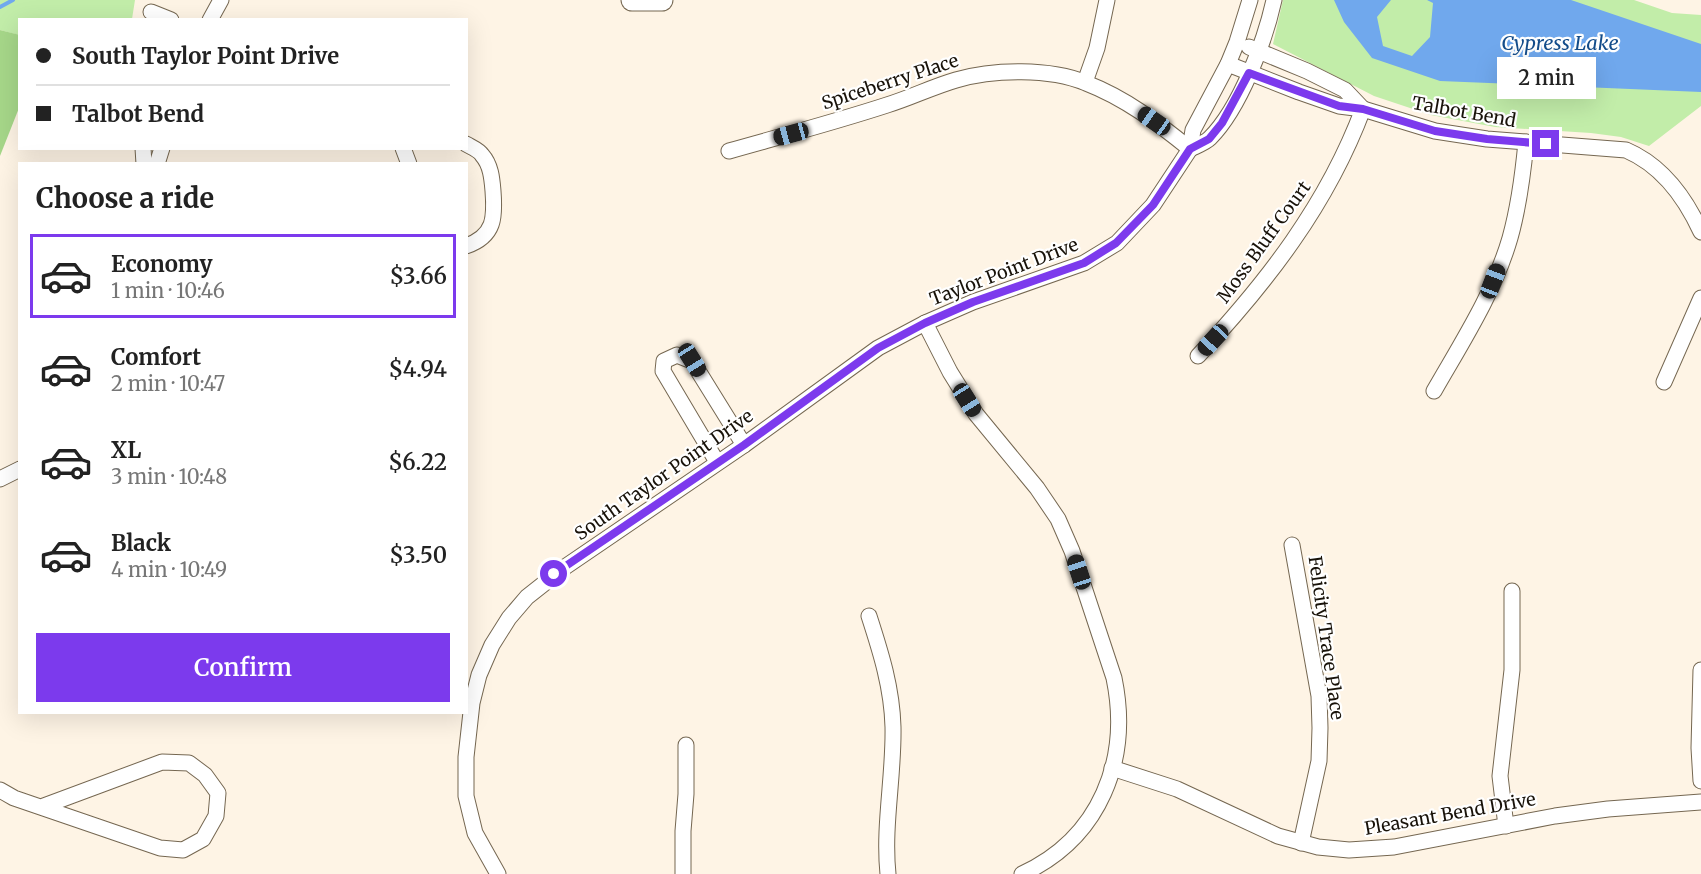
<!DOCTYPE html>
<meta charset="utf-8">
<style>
body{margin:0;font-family:Merriweather,serif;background:#f2f2f2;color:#222;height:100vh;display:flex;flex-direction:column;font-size:22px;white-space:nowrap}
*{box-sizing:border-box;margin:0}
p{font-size:20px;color:#767676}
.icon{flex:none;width:33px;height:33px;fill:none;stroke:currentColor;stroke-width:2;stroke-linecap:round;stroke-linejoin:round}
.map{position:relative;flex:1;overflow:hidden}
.drawer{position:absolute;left:18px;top:162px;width:450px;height:552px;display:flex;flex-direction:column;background:#fff;border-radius:0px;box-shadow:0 6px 24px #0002}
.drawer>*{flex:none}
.guide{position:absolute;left:18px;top:18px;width:450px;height:132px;border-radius:0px;box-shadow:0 6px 24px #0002;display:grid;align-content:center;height:132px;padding:0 18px;background:#fff}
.end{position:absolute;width:27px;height:27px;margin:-14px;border:8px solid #7c3aed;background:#fff;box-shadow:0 0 0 3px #fff}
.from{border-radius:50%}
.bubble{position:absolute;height:42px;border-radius:0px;background:#fff;box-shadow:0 6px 24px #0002;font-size:20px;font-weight:600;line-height:42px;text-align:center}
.car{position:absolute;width:18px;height:36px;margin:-18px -9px;border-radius:8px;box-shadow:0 0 4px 2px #0007;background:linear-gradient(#222 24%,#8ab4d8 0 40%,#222 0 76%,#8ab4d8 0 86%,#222 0)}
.guide b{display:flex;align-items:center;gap:21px;height:57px;font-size:22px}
.guide b+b{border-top:2px solid #e0e0e0}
.guide i{width:15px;height:15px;background:#222}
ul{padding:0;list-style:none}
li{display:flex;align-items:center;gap:18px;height:84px;margin:0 12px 9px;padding:0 6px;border:3px solid transparent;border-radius:0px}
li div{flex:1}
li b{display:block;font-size:22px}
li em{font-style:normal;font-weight:600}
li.active{border-color:#7c3aed}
li>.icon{width:54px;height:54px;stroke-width:1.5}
h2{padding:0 18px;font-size:27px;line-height:72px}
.cta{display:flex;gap:12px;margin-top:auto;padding:12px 18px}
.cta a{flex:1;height:69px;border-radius:0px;background:#7c3aed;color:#fff;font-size:24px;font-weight:600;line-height:69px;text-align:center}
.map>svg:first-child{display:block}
</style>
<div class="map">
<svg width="1701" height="874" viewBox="0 0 1701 874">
<rect width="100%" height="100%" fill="#fef4e5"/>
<!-- green -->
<g fill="#c2eda9">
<path d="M0,0H135L132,19L20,20L19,35L0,30Z"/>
<path d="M1283,0H1634L1672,13L1701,15V106L1649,146L1621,137L1591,133L1495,127L1431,115L1374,96L1273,44Z"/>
</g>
<!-- forest -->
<path fill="#a6d789" d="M0,30L20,35L19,108L0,156Z"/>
<!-- water -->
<path fill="#70a8ed" d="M1334,0H1391L1377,17L1383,46L1412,56L1430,37L1433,3L1427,0H1571L1701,44V92L1440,81L1372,58L1344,22Z"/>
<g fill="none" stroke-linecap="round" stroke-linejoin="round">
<!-- stream -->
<path stroke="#70a8ed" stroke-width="4" d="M0,7L13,0"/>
<!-- street casing -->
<g stroke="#756751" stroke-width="17">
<g id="street">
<path d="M151,12L171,20"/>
<path d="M210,20L221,0"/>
<path d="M1249,47L1307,71L1345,90L1363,109"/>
<path d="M1228,64L1299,92L1339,106L1363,109L1435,131L1487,139L1626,150C1661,165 1685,197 1701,232"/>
<path d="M1085,82L1097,48L1107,0"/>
<path d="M466,144C471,147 479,150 482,155C491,165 492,179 493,191C495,217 495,236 466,246"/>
<path d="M143,148L144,164"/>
<path d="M403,148L409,164"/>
<path d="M1190,149C1196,146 1205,143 1210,138C1240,108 1265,41 1274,0"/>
<path d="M729,151C782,136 835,122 887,105C910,98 932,87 956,80C993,69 1050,68 1086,83C1125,98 1158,123 1190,149"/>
<path d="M157,164L162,148"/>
<path d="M925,323L950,372L976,414L1037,488L1058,519L1072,551L1114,678C1131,760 1100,838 1022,874"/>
<path d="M1198,356C1267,282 1327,205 1363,109"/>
<path d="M1664,382L1701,298"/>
<path d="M1434,391C1462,342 1494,293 1510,238C1519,206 1523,174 1526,142"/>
<path d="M717,462L663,371L664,361L677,355L692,361L744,445"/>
<path d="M0,479L20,469"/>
<path d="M1292,545L1319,696L1320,728L1319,761L1301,843"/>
<path d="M869,616C881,653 892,688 893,727C894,776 883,826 888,874"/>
<path d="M1701,670L1699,748L1701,781"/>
<path d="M1112,768L1177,789L1278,836L1318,847L1349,850L1394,847L1555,816L1608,809L1701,802"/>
<path d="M0,790L14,798L160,848L183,850L203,839L216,816L218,793L205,775L189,763L162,762L41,807"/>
<path d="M1506,826L1500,776L1512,670V591"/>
<path d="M498,874L475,833L466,796V757L472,703L479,675L492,645L509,618L527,597L565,567L744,445L878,348L925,323L973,302L1084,263L1117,243L1153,205L1190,149L1193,130L1228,64L1237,42L1250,0"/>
<path d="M683,874V831L686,794V745"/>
</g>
</g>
<!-- secondary casing -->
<g stroke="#756751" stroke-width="23">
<path id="secondary" d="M632,0H662"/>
</g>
<!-- street -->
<use href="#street" stroke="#fff" stroke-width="15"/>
<!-- secondary -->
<use href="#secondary" stroke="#fff" stroke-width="21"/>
</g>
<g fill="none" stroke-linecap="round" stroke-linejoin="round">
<!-- route -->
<path stroke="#7c3aed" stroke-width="8" d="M554,574L744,445L878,348L925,323L973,302L1084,263L1116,243L1153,205L1190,149L1209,139L1222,123L1249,73L1339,106L1363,109L1435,131L1487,139L1546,144"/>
</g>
<g text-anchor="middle" stroke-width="4.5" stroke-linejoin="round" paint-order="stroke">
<!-- street labels -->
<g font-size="18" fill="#181209" stroke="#fff">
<text transform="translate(890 82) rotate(-18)" y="6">Spiceberry Place</text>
<text transform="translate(1464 112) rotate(10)" y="6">Talbot Bend</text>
<text transform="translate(1264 242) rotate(-54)" y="6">Moss Bluff Court</text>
<text transform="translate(1004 272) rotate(-21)" y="6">Taylor Point Drive</text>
<text transform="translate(664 475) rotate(-35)" y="6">South Taylor Point Drive</text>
<text transform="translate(1326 638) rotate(82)" y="6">Felicity Trace Place</text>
<text transform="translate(1450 814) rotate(-10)" y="6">Pleasant Bend Drive</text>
</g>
<!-- water labels -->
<g font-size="20" font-style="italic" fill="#144d8b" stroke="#fff">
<text x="1560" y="50">Cypress Lake</text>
</g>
</g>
</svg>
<i class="end from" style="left:554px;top:574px"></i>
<i class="end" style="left:1546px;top:144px"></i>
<div class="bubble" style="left:1497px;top:57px;width:99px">2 min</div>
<i class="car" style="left:1154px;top:121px;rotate:305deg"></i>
<i class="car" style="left:791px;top:134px;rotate:255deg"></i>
<i class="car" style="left:1493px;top:281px;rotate:21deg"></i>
<i class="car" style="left:1213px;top:340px;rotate:223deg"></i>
<i class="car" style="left:692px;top:360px;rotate:148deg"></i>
<i class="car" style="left:967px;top:400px;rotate:148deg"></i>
<i class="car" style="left:1079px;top:572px;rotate:342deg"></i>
<div class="guide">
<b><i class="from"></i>South Taylor Point Drive</b>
<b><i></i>Talbot Bend</b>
</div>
<section class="drawer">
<h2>Choose a ride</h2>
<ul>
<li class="active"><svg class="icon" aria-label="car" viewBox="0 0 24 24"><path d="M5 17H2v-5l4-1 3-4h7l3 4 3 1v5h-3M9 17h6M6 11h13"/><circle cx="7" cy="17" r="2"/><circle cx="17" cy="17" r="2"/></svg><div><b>Economy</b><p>1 min · 10:46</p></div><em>$3.66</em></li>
<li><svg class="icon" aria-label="car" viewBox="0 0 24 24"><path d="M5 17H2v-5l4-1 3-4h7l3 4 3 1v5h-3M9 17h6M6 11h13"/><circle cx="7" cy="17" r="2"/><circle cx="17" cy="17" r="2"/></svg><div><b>Comfort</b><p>2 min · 10:47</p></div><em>$4.94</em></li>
<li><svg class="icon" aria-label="car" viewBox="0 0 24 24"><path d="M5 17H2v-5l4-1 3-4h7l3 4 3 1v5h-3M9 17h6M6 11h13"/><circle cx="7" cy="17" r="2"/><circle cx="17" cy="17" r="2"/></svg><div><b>XL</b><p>3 min · 10:48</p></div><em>$6.22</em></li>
<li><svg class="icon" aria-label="car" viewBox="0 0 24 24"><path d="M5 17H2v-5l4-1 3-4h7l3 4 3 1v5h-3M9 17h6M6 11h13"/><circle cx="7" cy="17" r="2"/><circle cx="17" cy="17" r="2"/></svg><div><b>Black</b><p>4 min · 10:49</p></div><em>$3.50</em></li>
</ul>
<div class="cta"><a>Confirm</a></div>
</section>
</div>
